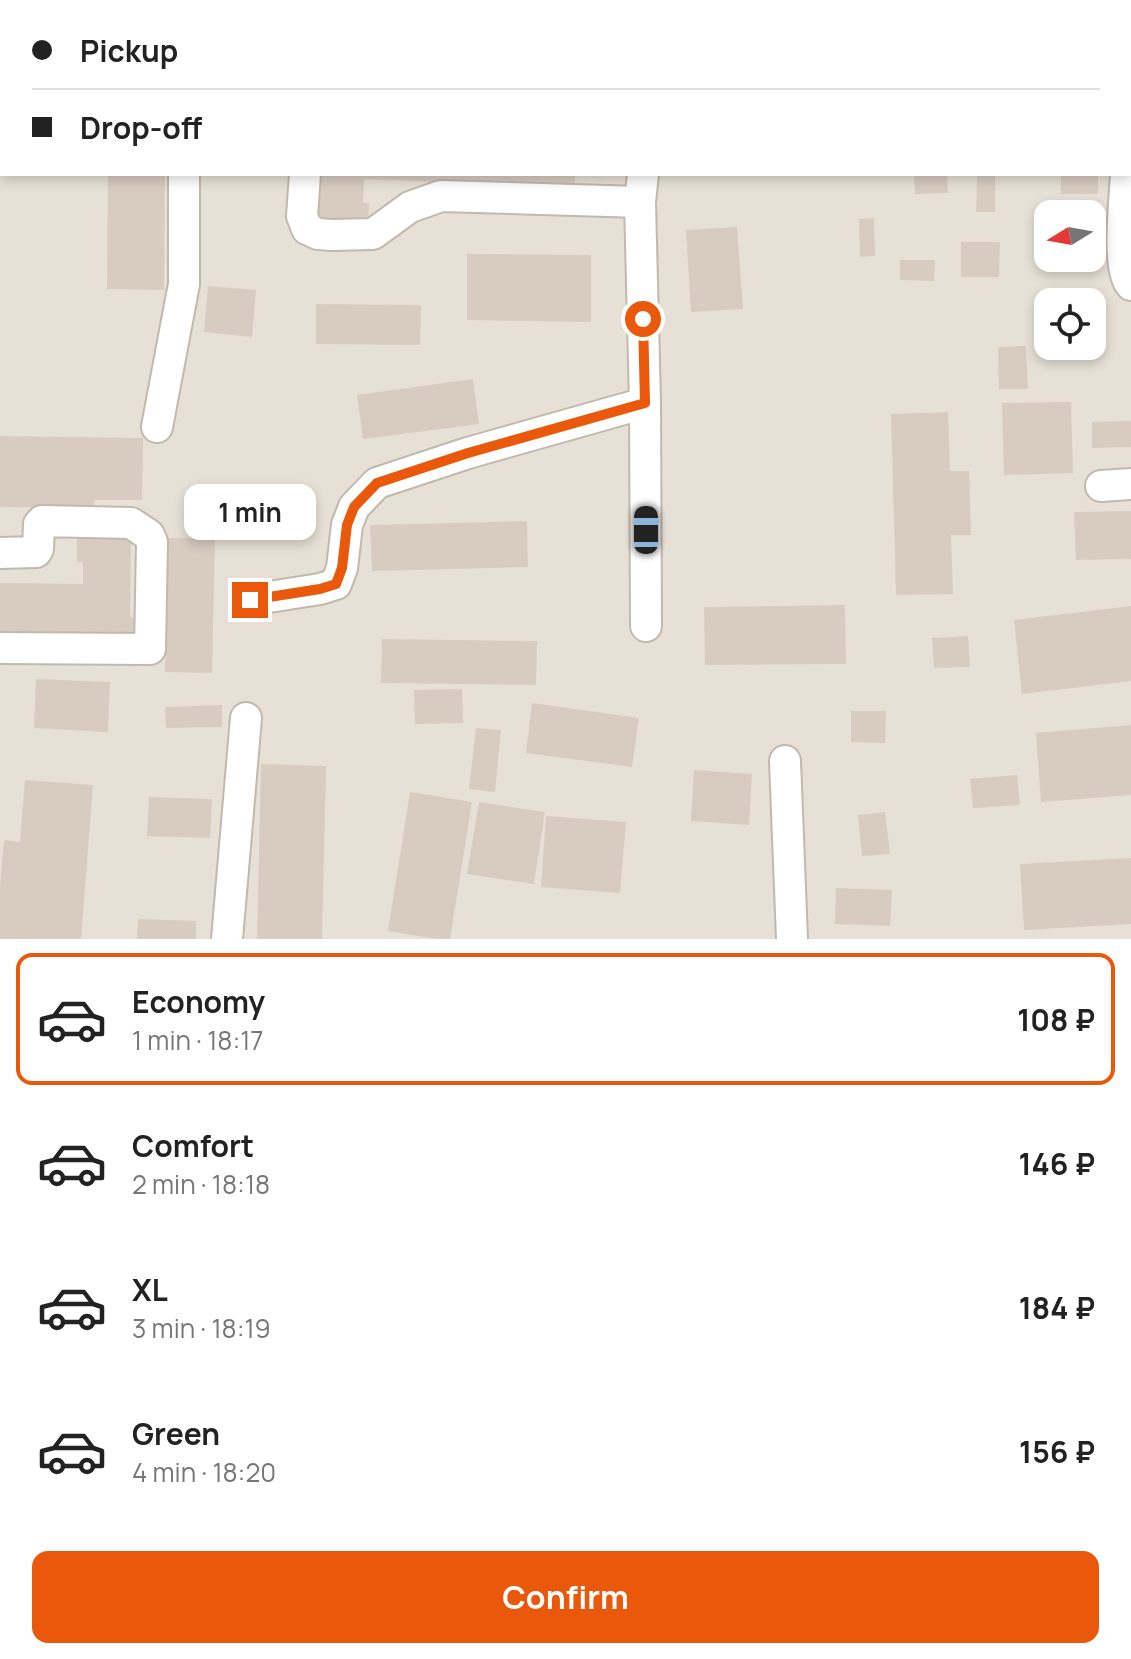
<!DOCTYPE html>
<meta charset="utf-8">
<style>
body{margin:0;font-family:Manrope,sans-serif;background:#f6f6f6;color:#222;height:100vh;display:flex;flex-direction:column;font-size:30px;white-space:nowrap}
*{box-sizing:border-box;margin:0}
p{font-size:26px;color:#767676}
.icon{flex:none;width:44px;height:44px;fill:none;stroke:currentColor;stroke-width:2;stroke-linecap:round;stroke-linejoin:round}
.map{position:relative;height:939px;overflow:hidden}
.panel{display:flex;flex-direction:column;background:#fff;flex:1}
.panel>*{flex:none}
.banner{position:absolute;left:0px;top:0px;width:1132px;height:176px;box-shadow:0 4px 12px #0003;display:grid;align-content:center;height:176px;padding:0 32px;background:#fff}
.needle{width:52px;rotate:259deg}
.tools{position:absolute;left:1034px;top:200px;display:grid;gap:16px}
.tools a{display:grid;place-items:center;width:72px;height:72px;border-radius:16px;background:#fff;box-shadow:0 4px 12px #0003;font-size:40px}
.end{position:absolute;width:36px;height:36px;margin:-18px;border:10px solid #ea580c;background:#fff;box-shadow:0 0 0 4px #fff}
.from{border-radius:50%}
.bubble{position:absolute;height:56px;border-radius:16px;background:#fff;box-shadow:0 4px 12px #0003;font-size:26px;font-weight:700;line-height:56px;text-align:center}
.car{position:absolute;width:24px;height:48px;margin:-24px -12px;border-radius:10px;box-shadow:0 0 6px 2px #0007;background:linear-gradient(#222 24%,#8ab4d8 0 40%,#222 0 76%,#8ab4d8 0 86%,#222 0)}
.banner b{display:flex;align-items:center;gap:28px;height:76px;font-size:30px}
.banner b+b{border-top:2px solid #e0e0e0}
.banner i{width:20px;height:20px;background:#222}
ul{padding:14px 0 0;list-style:none}
li{display:flex;align-items:center;gap:24px;height:132px;margin:0 16px 12px;padding:0 16px;border:4px solid transparent;border-radius:16px}
li div{flex:1}
li b{display:block;font-size:30px}
li em{font-style:normal;font-weight:700}
li.on{border-color:#ea580c}
li>.icon{width:72px;height:72px;stroke-width:1.5}
.button{display:flex;gap:16px;margin-top:auto;padding:16px 32px}
.button a{flex:1;height:92px;border-radius:16px;background:#ea580c;color:#fff;font-size:32px;font-weight:700;line-height:92px;text-align:center}
.map>svg:first-child{display:block}
</style>
<div class="map">
<svg width="1131" height="939" viewBox="0 0 1131 939">
<rect width="100%" height="100%" fill="#f3efe8"/>
<!-- residential -->
<path fill="#e7e0d6" fill-rule="evenodd" d="M0,0H1131V939H0ZM2,2H1130V174H2ZM1048,214H1092V258H1048ZM1048,302H1092V346H1048Z"/>
<!-- building -->
<g fill="#d8ccc1">
<path d="M108,174H165L164,290L107,289Z"/>
<path d="M315,174H575V187L364,179L363,203H369L368,225L313,223Z"/>
<path d="M914,174H947L948,193L915,194Z"/>
<path d="M977,174H995V212H976Z"/>
<rect x="1061" y="174" width="37" height="20"/>
<path d="M874,218L875,256L860,257L859,219Z"/>
<path d="M737,227L743,309L691,312L686,230Z"/>
<path d="M961,242H1000L999,277H961Z"/>
<path d="M467,254L591,255V322L467,320Z"/>
<path d="M900,260H935L934,281L900,280Z"/>
<path d="M208,286L256,290L252,337L204,332Z"/>
<path d="M316,304L421,305L420,345L316,344Z"/>
<path d="M1026,346L1028,389H999L998,347Z"/>
<path d="M473,379L479,424L363,439L357,395Z"/>
<path d="M1071,402L1073,473L1004,475L1002,403Z"/>
<path d="M948,412L950,471H969L971,535H951L953,594L896,595L891,414Z"/>
<path d="M1131,421V447L1092,448V422Z"/>
<path d="M0,436L143,438L142,500H94V508L0,507Z"/>
<path d="M1131,511V559L1076,560L1074,512Z"/>
<path d="M527,521L528,567L372,571L370,525Z"/>
<path d="M77,536L131,537L130,616L138,623L136,638L0,634V583L83,584V562H77Z"/>
<path d="M168,538L215,539L212,673L165,672Z"/>
<path d="M845,605L846,664L705,665L704,607Z"/>
<path d="M1131,606V681L1022,694L1014,620Z"/>
<path d="M968,636L970,667L934,668L932,638Z"/>
<path d="M382,639L537,641L536,685L381,683Z"/>
<path d="M36,679L110,682L108,732L34,728Z"/>
<path d="M462,689L463,723L415,724L414,690Z"/>
<path d="M532,703L639,718L632,767L526,753Z"/>
<path d="M222,705V727L166,728L165,707Z"/>
<path d="M851,711H886L885,743L851,742Z"/>
<path d="M1131,725V795L1041,802L1036,733Z"/>
<path d="M476,728L501,730L495,792L469,789Z"/>
<path d="M261,764L326,766L322,939H257Z"/>
<path d="M694,770L752,774L749,825L691,821Z"/>
<path d="M1017,775L1020,805L973,808L970,779Z"/>
<path d="M25,780L93,785L81,939H0V887L4,840L20,842Z"/>
<path d="M410,792L472,802L450,939H437L388,931Z"/>
<path d="M149,797L212,799L210,838L147,836Z"/>
<path d="M479,802L545,812L534,884L467,874Z"/>
<path d="M885,812L890,854L862,856L858,815Z"/>
<path d="M546,816L626,822L620,893L541,887Z"/>
<path d="M1131,858V924L1024,930L1020,864Z"/>
<path d="M836,888L892,890L890,926L835,924Z"/>
<path d="M138,919L196,921V939H137Z"/>
</g>
<g fill="none" stroke-linecap="round" stroke-linejoin="round">
<!-- minor casing -->
<g stroke="#c2b8ae" stroke-width="34">
<g id="minor">
<path d="M297,0L298,2"/>
<path d="M190,2L192,0"/>
<path d="M541,2V0"/>
<path d="M653,2V0"/>
<path d="M1130,58L1131,32"/>
<path d="M0,71L2,70"/>
<path d="M305,174L302,216L307,229L318,234L332,235L373,234L410,207L441,196L640,202"/>
<path d="M643,174L640,202L645,403L646,626"/>
<path d="M1126,174C1125,198 1116,269 1131,285"/>
<path d="M157,427L184,284V174"/>
<path d="M1101,486L1131,484"/>
<path d="M0,553L36,552L38,549L39,524L42,521L131,523L149,535L152,542L150,649L0,648"/>
<path d="M250,600L320,589L336,584L342,568L347,525L354,507L377,483L468,453L645,403"/>
<path d="M785,761L792,939"/>
<path d="M227,939L246,718"/>
</g>
</g>
<!-- minor -->
<use href="#minor" stroke="#fff" stroke-width="30"/>
</g>
<g fill="none" stroke-linecap="round" stroke-linejoin="round">
<!-- route -->
<path stroke="#ea580c" stroke-width="10" d="M250,600L320,589L336,584L342,568L347,525L354,507L377,483L468,453L645,403L643,319"/>
</g>
</svg>
<div class="tools">
<a><svg class="needle" viewBox="-14 -14 28 28"><path d="M0-13l5 13h-10z" fill="#e53935"/><path d="M0 13l5-13h-10z" fill="#767676"/></svg></a>
<a><svg class="icon" aria-label="locate" viewBox="0 0 24 24"><circle cx="12" cy="12" r="6"/><path d="M12 2v4M12 18v4M2 12h4M18 12h4"/></svg></a>
</div>
<i class="end from" style="left:643px;top:319px"></i>
<i class="end" style="left:250px;top:600px"></i>
<div class="bubble" style="left:184px;top:484px;width:132px">1 min</div>
<i class="car" style="left:646px;top:530px;rotate:0deg"></i>
<div class="banner">
<b><i class="from"></i>Pickup</b>
<b><i></i>Drop-off</b>
</div>
</div>
<section class="panel">
<ul>
<li class="on"><svg class="icon" aria-label="car" viewBox="0 0 24 24"><path d="M5 17H2v-5l4-1 3-4h7l3 4 3 1v5h-3M9 17h6M6 11h13"/><circle cx="7" cy="17" r="2"/><circle cx="17" cy="17" r="2"/></svg><div><b>Economy</b><p>1 min · 18:17</p></div><em>108 ₽</em></li>
<li><svg class="icon" aria-label="car" viewBox="0 0 24 24"><path d="M5 17H2v-5l4-1 3-4h7l3 4 3 1v5h-3M9 17h6M6 11h13"/><circle cx="7" cy="17" r="2"/><circle cx="17" cy="17" r="2"/></svg><div><b>Comfort</b><p>2 min · 18:18</p></div><em>146 ₽</em></li>
<li><svg class="icon" aria-label="car" viewBox="0 0 24 24"><path d="M5 17H2v-5l4-1 3-4h7l3 4 3 1v5h-3M9 17h6M6 11h13"/><circle cx="7" cy="17" r="2"/><circle cx="17" cy="17" r="2"/></svg><div><b>XL</b><p>3 min · 18:19</p></div><em>184 ₽</em></li>
<li><svg class="icon" aria-label="car" viewBox="0 0 24 24"><path d="M5 17H2v-5l4-1 3-4h7l3 4 3 1v5h-3M9 17h6M6 11h13"/><circle cx="7" cy="17" r="2"/><circle cx="17" cy="17" r="2"/></svg><div><b>Green</b><p>4 min · 18:20</p></div><em>156 ₽</em></li>
</ul>
<div class="button"><a>Confirm</a></div>
</section>
